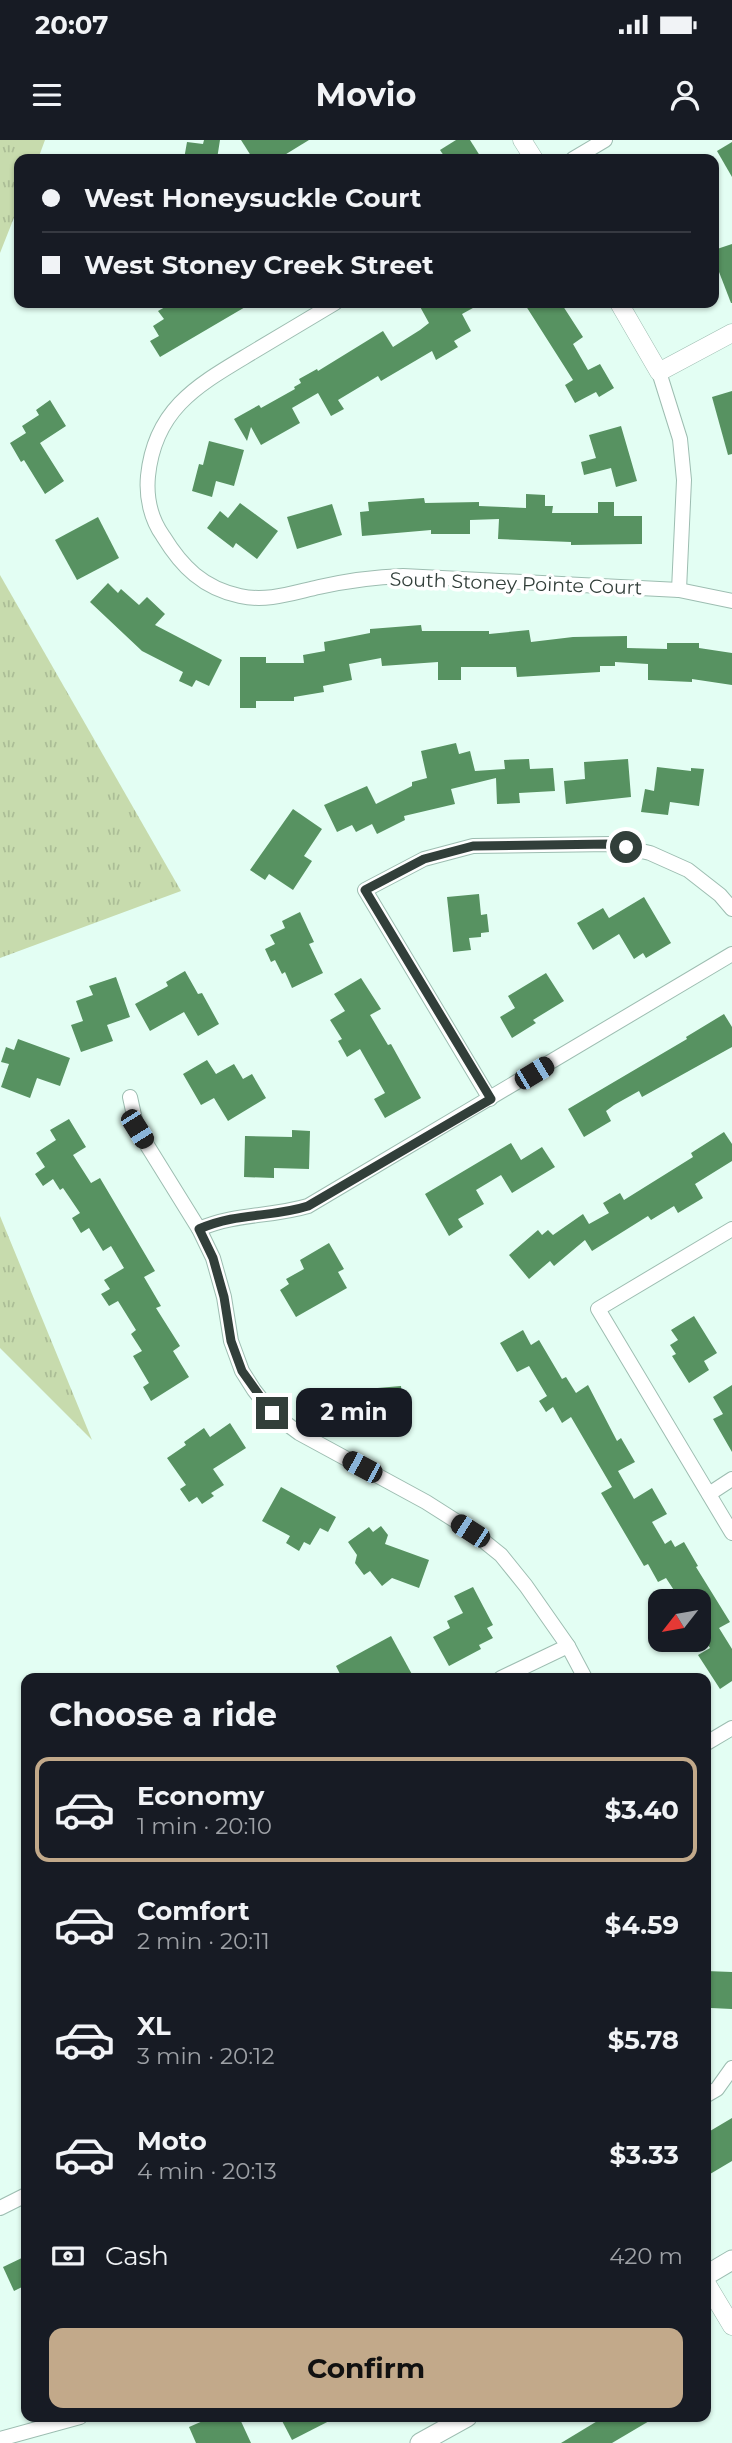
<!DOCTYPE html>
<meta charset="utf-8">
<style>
body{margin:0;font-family:Montserrat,sans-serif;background:#242831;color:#f1f3f6;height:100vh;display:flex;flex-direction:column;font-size:26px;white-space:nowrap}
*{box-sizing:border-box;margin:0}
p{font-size:23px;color:#9ea1a6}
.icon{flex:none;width:38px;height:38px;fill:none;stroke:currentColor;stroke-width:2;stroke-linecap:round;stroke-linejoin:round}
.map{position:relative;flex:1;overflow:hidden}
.sheet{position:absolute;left:21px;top:1533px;width:690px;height:749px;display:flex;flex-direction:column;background:#171b24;border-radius:14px;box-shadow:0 2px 5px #0004}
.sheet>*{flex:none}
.hud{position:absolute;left:14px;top:14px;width:705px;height:154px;border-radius:14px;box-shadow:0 2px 5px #0004;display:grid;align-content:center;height:154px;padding:0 28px;background:#171b24}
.needle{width:46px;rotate:239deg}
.buttons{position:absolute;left:648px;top:1449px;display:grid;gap:14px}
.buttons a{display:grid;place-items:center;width:63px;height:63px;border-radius:14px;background:#171b24;box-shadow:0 2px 5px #0004;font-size:35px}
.end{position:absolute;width:32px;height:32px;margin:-16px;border:9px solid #323f3a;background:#fff;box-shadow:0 0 0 4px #fff}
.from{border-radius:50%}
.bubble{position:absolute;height:49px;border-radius:14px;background:#171b24;box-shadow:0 2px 5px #0004;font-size:23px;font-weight:700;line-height:49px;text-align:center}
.car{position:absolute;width:21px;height:42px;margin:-21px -10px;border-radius:9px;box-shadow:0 0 5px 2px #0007;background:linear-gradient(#222 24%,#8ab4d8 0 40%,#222 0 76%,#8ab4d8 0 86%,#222 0)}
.hud b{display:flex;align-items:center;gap:24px;height:66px;font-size:26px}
.hud b+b{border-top:2px solid #363941}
.hud i{width:18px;height:18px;background:#f1f3f6}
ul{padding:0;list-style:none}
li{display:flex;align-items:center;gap:21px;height:105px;margin:0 14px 10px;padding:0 14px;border:4px solid transparent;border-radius:14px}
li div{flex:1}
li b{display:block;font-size:26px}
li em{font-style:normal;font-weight:700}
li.on{border-color:#c2a98a}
li>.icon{width:63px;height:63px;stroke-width:1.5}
h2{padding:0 28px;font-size:32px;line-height:84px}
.pay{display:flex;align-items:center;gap:18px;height:77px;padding:0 28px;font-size:26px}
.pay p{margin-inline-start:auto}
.button{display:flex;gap:14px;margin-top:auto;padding:14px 28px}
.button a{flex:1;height:80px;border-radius:14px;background:#c2a98a;color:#111;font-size:28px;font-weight:700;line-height:80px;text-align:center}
.status{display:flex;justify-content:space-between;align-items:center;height:49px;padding:0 35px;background:#171b24;direction:ltr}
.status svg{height:19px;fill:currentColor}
header{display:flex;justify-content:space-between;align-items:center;height:91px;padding:0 28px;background:#171b24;font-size:32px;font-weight:700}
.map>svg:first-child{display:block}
</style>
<div class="status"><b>20:07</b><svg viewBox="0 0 49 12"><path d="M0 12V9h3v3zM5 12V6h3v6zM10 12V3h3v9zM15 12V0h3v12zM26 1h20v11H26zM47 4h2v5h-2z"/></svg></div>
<header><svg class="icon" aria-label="menu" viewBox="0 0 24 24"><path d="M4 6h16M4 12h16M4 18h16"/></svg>Movio<svg class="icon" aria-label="person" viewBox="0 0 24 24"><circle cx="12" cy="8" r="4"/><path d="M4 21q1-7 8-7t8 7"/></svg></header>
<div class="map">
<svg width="732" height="2303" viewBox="0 0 732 2303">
<defs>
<pattern id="park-tufts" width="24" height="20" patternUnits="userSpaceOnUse" patternTransform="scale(1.75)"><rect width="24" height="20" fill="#c7dbad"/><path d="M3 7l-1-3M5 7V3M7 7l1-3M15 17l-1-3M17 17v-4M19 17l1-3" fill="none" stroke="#abbd96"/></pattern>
</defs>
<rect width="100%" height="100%" fill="#e3fef3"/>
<!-- park -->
<g fill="url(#park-tufts)">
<path d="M0,0H45L38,19H19V65L0,113Z"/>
<path d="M0,435L181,751L0,818Z"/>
<path d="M0,1076L92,1300L0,1208Z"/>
</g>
<!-- building -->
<g fill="#579261">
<path d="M204,0H220L217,19H184L187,2L203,4Z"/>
<path d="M241,0H309L278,19H253Z"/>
<path d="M456,0H470L482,19H446L440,10Z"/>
<path d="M732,2V37L717,11Z"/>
<path d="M732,104V163H731L714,119V110Z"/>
<path d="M172,163H252L160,217L150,201L159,196L153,186L164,179L158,171Z"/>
<path d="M418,163H482L462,174L471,191L454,201L458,207L436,220L432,211L381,241L378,236L338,260L344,269L331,276L318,253L292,268L300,283L261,305L251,287L247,301L234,279L259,265L261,268L295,249L294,247L301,243L299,239L317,229L318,231L383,191L393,207L420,190L429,183Z"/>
<path d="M524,163H561L583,197L573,204L588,230L600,224L614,248L599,257L596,252L575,263L565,245L573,240Z"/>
<path d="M732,251V314L728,315L712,257Z"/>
<path d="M50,260L66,286L40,303L64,341L45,354L24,320L21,322L10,303L26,293L22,286L39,275L36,270Z"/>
<path d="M621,286L637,341L616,347L611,328L584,335L581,322L596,318L589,295Z"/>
<path d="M209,301L244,310L234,346L216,341L212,357L192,351L199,324L203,325Z"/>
<path d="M526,354L545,355V366H553L552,373H598V362H614V376H642V404L571,405V402L498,399L499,379L470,380V394H431V390L362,396L360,372L369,371L368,362L424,358L425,363L479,362V366L526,368Z"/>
<path d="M240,363L278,391L257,419L236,403L233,408L207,388L220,371L228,378Z"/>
<path d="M332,364L342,395L297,409L287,377Z"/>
<path d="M98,377L119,418L77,440L55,400Z"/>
<path d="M108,443L118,453L121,449L139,465L147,457L165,474L155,485L222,520L209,546L196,540L192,547L179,541L183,532L142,511L90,462Z"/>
<path d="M421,485L422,491H489V494L529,490L531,502L573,497L627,496V508L667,509V503H699V508L732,513V545L692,539V542L648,540V524L615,522V526H600V532L517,537L516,527H461V540H438V522L382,526L381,518L349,524L352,540L323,546L324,552L294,557V561H256V568H240V517H266V523H304L303,515L325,511L324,502L370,493V489Z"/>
<path d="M456,603L459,614L470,611L475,631L505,629L504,620L529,619L530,629L553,628L555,651L519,653L520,663L497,664L496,638L451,649L455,664L404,676L405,680L377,694L372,684L356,692L352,685L337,692L324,665L367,646L376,664L412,646V642L427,638L421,611Z"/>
<path d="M628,619L631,657L566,664L564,641L585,639L584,622Z"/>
<path d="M657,627L691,631V628L704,629L699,666L670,662L668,675L641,672L645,649L654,651Z"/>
<path d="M293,669L322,689L304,716L312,721L293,750L269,734L265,740L250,730Z"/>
<path d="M479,754L481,775L487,774L489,792L481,793V797L469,798L471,810L453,812L447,757Z"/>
<path d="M644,757L671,803L646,818L643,813L634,819L619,794L593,810L577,783L603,768L609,778Z"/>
<path d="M300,772L314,802L309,804L323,833L292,848L285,832L282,834L275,820L271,822L265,809L275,804L270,795L285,788L282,781Z"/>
<path d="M185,831L198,854L202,853L219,884L198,896L184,872L150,891L135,864L168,846L166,842Z"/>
<path d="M546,833L564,861L533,880L536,883L512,898L500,877L515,868L508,856Z"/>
<path d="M116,837L130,877L107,885L113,901L81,912L71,885L83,881L76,861L93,855L89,846Z"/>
<path d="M361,838L381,869L370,875L388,905L391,904L421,958L385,978L374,959L385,953L360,909L347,917L338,901L342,899L330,880L345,871L334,854Z"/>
<path d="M724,874L732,887V907L642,957L639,951L614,965L606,971L611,981L584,997L568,969L687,899L686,897Z"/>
<path d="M18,899L70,918L60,946L37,938L30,958L1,947L9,924L1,922L6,907L14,910Z"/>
<path d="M207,920L216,934L234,924L243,939L252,934L266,958L228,981L214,958L201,965L183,934Z"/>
<path d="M69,979L86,1007L73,1015L91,1043L100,1038L155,1131L144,1137L161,1166L156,1168L180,1206L173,1211L189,1237L151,1261L143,1247L149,1243L133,1216L142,1211L131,1194L136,1190L118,1161L109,1166L101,1154L110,1149L104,1140L124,1128L111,1106L103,1111L89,1088L81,1093L72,1078L80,1073L63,1048L60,1050L53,1039L43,1046L35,1034L45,1027L36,1013L56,1000L50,990Z"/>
<path d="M292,990L310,991L309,1029L274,1028V1038L244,1037L245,996L292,997Z"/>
<path d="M724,992L732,1004V1021L695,1044L703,1058L678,1073L674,1066L651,1080L648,1076L592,1111L585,1100L554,1126L550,1121L529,1139L509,1115L538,1090L542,1095L548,1090L553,1095L583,1074L589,1084L609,1073L603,1063L620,1053L624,1060L693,1017L691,1013Z"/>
<path d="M511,1003L521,1020L542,1007L555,1027L512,1053L501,1035L476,1050L484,1064L458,1079L463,1087L449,1096L425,1054Z"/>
<path d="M329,1103L344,1129L338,1132L347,1148L296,1177L280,1150L289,1144L286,1139L304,1129L300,1120Z"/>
<path d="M694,1176L717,1213L704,1221L709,1230L689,1243L672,1216L676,1214L670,1205L678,1200L671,1190Z"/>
<path d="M523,1190L531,1205L539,1200L562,1239L566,1237L576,1253L588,1245L617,1301L621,1298L635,1322L618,1331L634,1359L652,1348L667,1374L652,1382L665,1404L671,1400L675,1407L684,1402L698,1426L696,1427L730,1482L719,1488L732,1509V1541L720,1549L698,1515L710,1508L698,1489V1461H681L666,1438L658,1442L648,1424L644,1426L601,1353L612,1347L571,1277L562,1283L553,1267L546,1272L539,1261L547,1256L529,1226L517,1232L500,1203Z"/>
<path d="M732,1245V1312L713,1279L723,1274L713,1257Z"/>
<path d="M401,1246L405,1283L374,1286L372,1274L356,1276L354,1250Z"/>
<path d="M230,1283L246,1308L213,1329L224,1345L211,1353L214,1356L202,1364L197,1357L189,1362L180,1349L186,1345L167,1318L186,1305L184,1302L204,1288L210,1297Z"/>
<path d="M281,1347L336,1377L328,1392L320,1388L310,1405L304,1402L299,1411L286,1403L290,1396L262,1381Z"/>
<path d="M381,1386L388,1395L385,1404L429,1420L419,1448L392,1438L382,1446L370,1431L364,1435L355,1423L357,1415L348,1402L369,1387L373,1392Z"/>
<path d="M473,1447L493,1485L487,1488L493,1498L479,1505L481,1509L449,1526L433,1497L450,1488L447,1481L463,1473L454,1456Z"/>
<path d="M391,1496L414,1538H342L336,1526Z"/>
<path d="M706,1831L732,1832V1869L711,1868V1861H705Z"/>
<path d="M732,1978V2021L705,2037V1994Z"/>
<path d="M26,2116V2145L14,2151L3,2127Z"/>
<path d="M212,2277H239L251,2303H196L189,2287Z"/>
<path d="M280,2277H337L292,2300Z"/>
<path d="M604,2277H656L612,2303H561Z"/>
</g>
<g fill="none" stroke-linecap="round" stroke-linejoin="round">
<!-- minor casing -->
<g stroke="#9dbdb1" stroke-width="16">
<g id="minor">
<path d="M573,19L605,0"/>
<path d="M335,163C308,179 280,196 253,212C200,244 155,267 148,336C146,357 151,379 163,396C182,427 203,448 240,456C267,462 292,453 319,447C346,441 374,437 403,436L679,450L732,461"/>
<path d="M659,232L680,299L684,340L679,450"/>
<path d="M130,957L137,989L199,1089L213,1118L224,1157L231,1201L242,1231L254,1250L272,1273L299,1293L426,1362L470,1390L501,1415L526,1446L568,1506L585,1538"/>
<path d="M490,959L365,750L424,719L473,706L611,704L650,713L688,730L720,755L732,769"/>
<path d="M199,1089C236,1073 271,1077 308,1066L732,814"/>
<path d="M732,1089L598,1169L732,1393"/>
<path d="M709,1354L732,1339"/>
<path d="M501,1538L568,1506"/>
<path d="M705,1604L732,1588"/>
<path d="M705,1956L717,1949L732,1928"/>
<path d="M0,2068L26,2055"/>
<path d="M0,2299L80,2277"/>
</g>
</g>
<!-- tertiary casing -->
<g stroke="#9dbdb1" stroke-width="19">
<g id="tertiary">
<path d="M522,0L534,19"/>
<path d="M619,163L659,232L732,193"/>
<path d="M705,2141L732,2186"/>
</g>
</g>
<!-- secondary casing -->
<g stroke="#9dbdb1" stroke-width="21">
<g id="secondary">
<path d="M705,2136L732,2120"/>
<path d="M420,2303L467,2277"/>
</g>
</g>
<!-- minor -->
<use href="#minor" stroke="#fff" stroke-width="14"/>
<!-- tertiary -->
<use href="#tertiary" stroke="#fff" stroke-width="18"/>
<!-- secondary -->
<use href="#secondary" stroke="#fff" stroke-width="19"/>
</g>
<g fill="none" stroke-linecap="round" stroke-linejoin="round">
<!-- route -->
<path stroke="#323f3a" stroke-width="9" d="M272,1273L242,1231L231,1201L224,1157L213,1118L199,1089C238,1072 271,1078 308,1066L491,959L365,750L424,719L473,706L611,704L626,707"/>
</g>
<g text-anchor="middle" stroke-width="7" stroke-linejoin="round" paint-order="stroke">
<!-- street labels -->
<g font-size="19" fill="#323f3a" stroke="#fff">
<text transform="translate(516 443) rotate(2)" y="7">South Stoney Pointe Court</text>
</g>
</g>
</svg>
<div class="buttons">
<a><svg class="needle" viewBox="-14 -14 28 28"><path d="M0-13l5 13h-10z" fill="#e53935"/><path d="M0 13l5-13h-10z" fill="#9ea1a6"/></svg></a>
</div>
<i class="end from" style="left:626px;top:707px"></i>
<i class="end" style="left:272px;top:1273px"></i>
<div class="bubble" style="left:296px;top:1248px;width:116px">2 min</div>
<i class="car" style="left:534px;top:933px;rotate:59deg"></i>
<i class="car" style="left:137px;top:989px;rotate:148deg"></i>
<i class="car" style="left:362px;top:1327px;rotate:298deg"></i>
<i class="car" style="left:470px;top:1391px;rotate:303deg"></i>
<div class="hud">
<b><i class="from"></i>West Honeysuckle Court</b>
<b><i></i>West Stoney Creek Street</b>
</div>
<section class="sheet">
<h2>Choose a ride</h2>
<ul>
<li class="on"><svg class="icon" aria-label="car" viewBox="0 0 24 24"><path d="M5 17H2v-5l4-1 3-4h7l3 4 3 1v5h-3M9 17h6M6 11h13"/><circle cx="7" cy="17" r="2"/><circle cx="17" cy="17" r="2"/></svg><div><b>Economy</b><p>1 min · 20:10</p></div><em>$3.40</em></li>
<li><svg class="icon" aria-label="car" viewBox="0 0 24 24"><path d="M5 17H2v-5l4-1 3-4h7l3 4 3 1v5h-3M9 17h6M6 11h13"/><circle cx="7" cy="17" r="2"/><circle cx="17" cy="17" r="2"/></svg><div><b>Comfort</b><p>2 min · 20:11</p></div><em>$4.59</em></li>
<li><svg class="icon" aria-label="car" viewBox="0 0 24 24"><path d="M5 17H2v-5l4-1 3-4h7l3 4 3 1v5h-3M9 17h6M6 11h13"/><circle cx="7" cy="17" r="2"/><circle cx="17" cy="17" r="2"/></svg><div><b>XL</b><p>3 min · 20:12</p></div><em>$5.78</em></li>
<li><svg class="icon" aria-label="car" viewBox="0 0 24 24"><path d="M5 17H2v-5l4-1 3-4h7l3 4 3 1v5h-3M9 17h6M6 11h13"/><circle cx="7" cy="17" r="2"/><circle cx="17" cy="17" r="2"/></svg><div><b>Moto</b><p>4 min · 20:13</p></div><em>$3.33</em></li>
</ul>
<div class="pay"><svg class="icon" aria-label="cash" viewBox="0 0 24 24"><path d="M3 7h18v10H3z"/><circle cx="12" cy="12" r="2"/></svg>Cash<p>420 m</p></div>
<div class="button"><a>Confirm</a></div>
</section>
</div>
